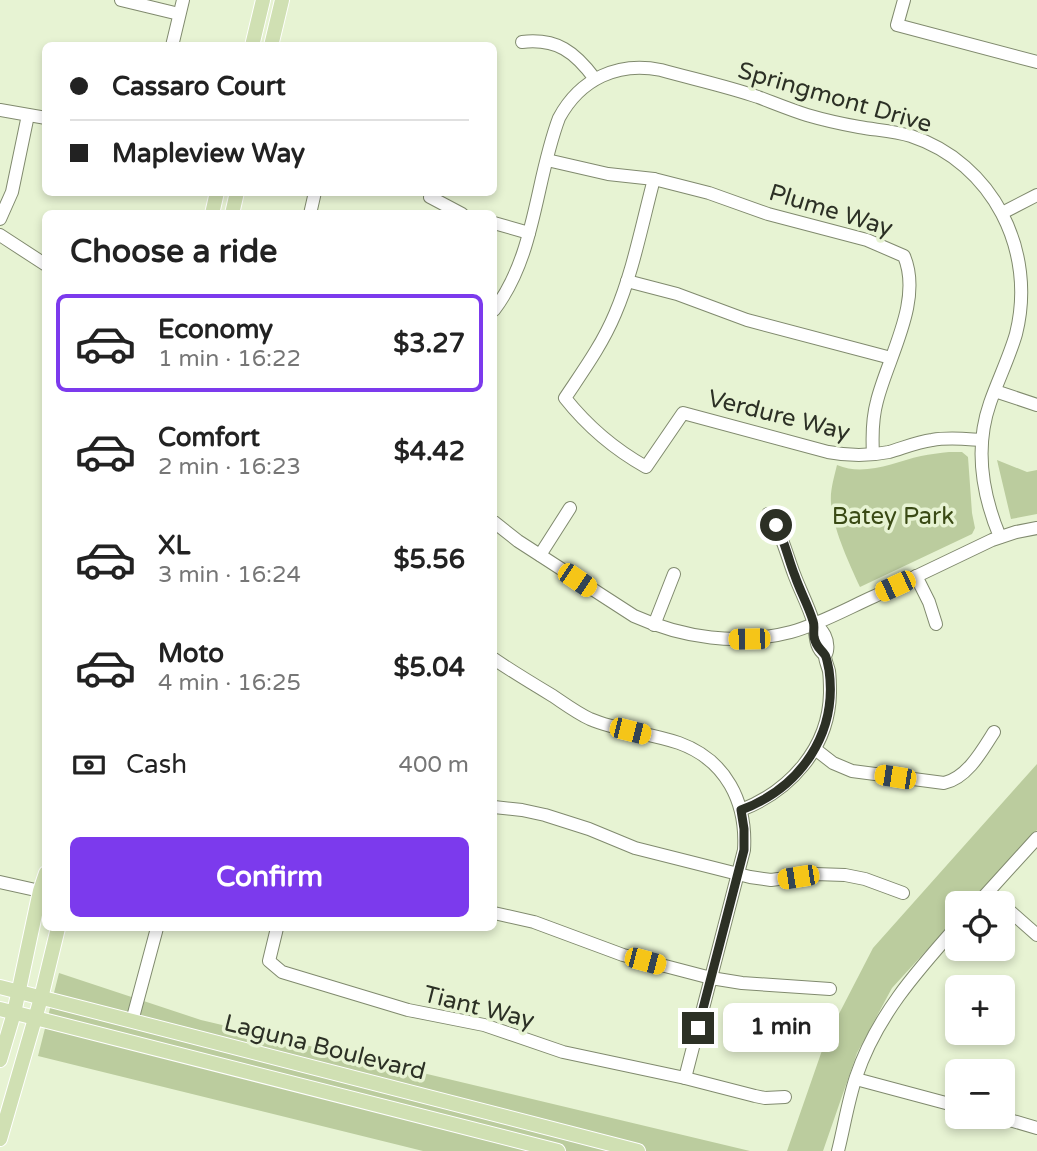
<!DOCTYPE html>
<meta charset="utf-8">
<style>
body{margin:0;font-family:"Varela Round",sans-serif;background:#f2f2f2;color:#222;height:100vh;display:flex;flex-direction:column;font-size:26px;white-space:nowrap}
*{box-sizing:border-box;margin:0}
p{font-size:23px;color:#767676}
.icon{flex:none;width:38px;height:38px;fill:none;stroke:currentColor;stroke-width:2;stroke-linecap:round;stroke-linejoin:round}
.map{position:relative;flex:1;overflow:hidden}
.side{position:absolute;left:42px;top:210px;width:455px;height:721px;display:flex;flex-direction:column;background:#fff;border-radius:10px;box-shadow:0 4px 10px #0003}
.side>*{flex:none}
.guide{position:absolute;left:42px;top:42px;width:455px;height:154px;border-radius:10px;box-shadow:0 4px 10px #0003;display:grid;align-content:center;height:154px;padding:0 28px;background:#fff}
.fabs{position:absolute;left:945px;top:891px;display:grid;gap:14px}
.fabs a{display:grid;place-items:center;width:70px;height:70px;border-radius:10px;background:#fff;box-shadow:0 4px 10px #0003;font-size:35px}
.end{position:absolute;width:32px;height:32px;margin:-16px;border:9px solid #2c3025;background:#fff;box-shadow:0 0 0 4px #fff}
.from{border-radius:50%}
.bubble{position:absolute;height:49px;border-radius:10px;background:#fff;box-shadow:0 4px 10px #0003;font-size:23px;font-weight:800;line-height:49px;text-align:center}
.car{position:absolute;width:21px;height:42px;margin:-21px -10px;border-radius:9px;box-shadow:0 0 5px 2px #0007;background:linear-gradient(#f5c518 24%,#345 0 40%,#f5c518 0 76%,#345 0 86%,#f5c518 0)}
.guide b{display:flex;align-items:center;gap:24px;height:66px;font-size:26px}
.guide b+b{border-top:2px solid #e0e0e0}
.guide i{width:18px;height:18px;background:#222}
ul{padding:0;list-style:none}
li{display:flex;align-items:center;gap:21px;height:98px;margin:0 14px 10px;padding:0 14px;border:4px solid transparent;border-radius:10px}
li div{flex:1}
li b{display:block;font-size:26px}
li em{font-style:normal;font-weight:800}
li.on{border-color:#7c3aed}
li>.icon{width:63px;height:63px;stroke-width:1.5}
h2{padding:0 28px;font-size:32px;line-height:84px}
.pay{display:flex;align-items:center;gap:18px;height:77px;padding:0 28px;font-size:26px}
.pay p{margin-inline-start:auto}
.cta{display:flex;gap:14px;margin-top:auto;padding:14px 28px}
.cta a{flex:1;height:80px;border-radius:10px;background:#7c3aed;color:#fff;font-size:28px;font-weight:800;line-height:80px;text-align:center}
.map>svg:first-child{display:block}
</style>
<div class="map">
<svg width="1037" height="1151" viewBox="0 0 1037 1151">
<rect width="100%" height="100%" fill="#e7f3d3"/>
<!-- green -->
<g fill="#bbcc9e">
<path d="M949,452H962L968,457L972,513L975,528L972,534L860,587C849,563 833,529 831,503C830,490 834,478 837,465C865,477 894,462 921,456C930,454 940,453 949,452Z"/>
<path d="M997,460L1027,472L1037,470V514L1011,519Z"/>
<path d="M1037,764V830L970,903H957V917L892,988L857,1053L823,1151H787L826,1039L873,948Z"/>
<path d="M59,973L201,1020L750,1151H423L38,1056Z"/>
</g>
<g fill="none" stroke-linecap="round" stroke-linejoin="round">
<!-- minor casing -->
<g stroke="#808a6e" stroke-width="14">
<g id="minor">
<path d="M121,0L179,14"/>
<path d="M904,0L897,25L1037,62"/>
<path d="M522,42C557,38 575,52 595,79"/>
<path d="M172,46L183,0"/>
<path d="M0,110L46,118"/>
<path d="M547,160L608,174L654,179L709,193L768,214L867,240L904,256C923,301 888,357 877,401C872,419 872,436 873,454"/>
<path d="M654,179C642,224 633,272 615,314C602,345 583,371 565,398C588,427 614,449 646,467L683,413L828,452C849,456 869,456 889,452C903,448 917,442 932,440C949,437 965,439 982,440"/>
<path d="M431,192L430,197L462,214"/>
<path d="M1004,212L1037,195"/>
<path d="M310,214L315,192"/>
<path d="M0,219L12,192L28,115"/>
<path d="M494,223L529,233"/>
<path d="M0,235L46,265"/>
<path d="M627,281L677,294L747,320L891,358"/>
<path d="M494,310C536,255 535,181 559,118C580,79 618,61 661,70C693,79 726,86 758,97C774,103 791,110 807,115C824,120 842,124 859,127C876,130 894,131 911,136C993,163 1037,251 1016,334C1009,358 998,380 990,403C974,449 982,494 1000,537"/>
<path d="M995,391L1037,405"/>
<path d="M768,514C782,533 786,553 794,574C800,590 808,605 813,621C817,633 813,646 825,655"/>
<path d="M494,522L518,541L634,616C683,638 738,646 791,632C820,624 848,608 875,596C914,577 953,559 992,540L1016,532L1037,528"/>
<path d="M540,555L570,508"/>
<path d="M916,576L929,602L936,624"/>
<path d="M654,625L674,574"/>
<path d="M494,659C513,672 533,684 553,696C565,704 577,713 590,719C618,731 650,733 679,743C726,760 747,802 744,850L685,1078"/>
<path d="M815,749L833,763L852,771L944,783C967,778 982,751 994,732"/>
<path d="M494,807L522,810L545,815L589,829L635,848L750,877L771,880L815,874L845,875L865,879L903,893"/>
<path d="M741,810C790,791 829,748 830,693C830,686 830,678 829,671C828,667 825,660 825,656C826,654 827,652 827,651C829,640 823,629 814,624"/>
<path d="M0,882L40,891"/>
<path d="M978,903L1037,838"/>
<path d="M1003,905L1037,935"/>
<path d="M494,913L534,922L623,955L711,978L742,983L830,989"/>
<path d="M277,928L269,961L282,972L408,1010L484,1025L563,1052L685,1078L755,1096L765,1098L785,1097"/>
<path d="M132,1021L157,928"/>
<path d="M856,1079L957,1106"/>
<path d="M996,1116L1037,1128"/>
<path d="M838,1151C844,1127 848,1101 856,1077C876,1017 916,972 957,926"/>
</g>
</g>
<!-- major casing -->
<g stroke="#fff" stroke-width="16">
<g id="major">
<path d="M252,46L263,0"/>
<path d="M271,46L282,0"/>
<path d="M212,214L217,192"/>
<path d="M232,214L237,192"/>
<path d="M0,987L638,1151"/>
<path d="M0,1009L558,1151"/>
<path d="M0,1060L14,1013L40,891L46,873"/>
<path d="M0,1139L41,998L58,928"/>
</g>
</g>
<!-- minor -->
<use href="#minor" stroke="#fff" stroke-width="12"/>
<!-- major -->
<use href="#major" stroke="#d0e0b3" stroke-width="14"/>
</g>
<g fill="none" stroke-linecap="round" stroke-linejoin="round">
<!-- route -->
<path stroke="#2c3025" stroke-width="9" d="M698,1028L744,850V829L741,810C800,788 838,734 829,670C828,666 827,658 825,655C820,648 816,647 814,637C813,631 815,626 813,621C808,605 800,591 795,576C788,559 785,541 776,525"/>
</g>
<g text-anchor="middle" stroke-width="7" stroke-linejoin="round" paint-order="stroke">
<!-- street labels -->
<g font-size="24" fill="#2c3025" stroke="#e7f3d3">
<text transform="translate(835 97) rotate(16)" y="8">Springmont Drive</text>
<text transform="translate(831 210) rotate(17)" y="8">Plume Way</text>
<text transform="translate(779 415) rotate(14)" y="8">Verdure Way</text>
<text transform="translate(479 1007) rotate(14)" y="8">Tiant Way</text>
<text transform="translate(325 1047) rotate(14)" y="8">Laguna Boulevard</text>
</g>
<!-- park labels -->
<g font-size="24" fill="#3a4a15" stroke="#e7f3d3">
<text x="893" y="524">Batey Park</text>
</g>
</g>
</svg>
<div class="fabs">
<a><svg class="icon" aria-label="locate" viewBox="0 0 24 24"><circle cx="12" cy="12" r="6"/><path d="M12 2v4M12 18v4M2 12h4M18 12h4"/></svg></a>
<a>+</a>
<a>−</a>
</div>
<i class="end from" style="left:776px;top:525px"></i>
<i class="end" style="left:698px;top:1028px"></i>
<div class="bubble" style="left:723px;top:1003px;width:116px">1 min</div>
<i class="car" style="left:577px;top:580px;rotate:124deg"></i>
<i class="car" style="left:895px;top:586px;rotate:245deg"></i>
<i class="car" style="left:749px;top:639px;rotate:269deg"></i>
<i class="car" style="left:630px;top:731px;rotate:104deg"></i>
<i class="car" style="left:895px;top:777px;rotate:279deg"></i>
<i class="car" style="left:798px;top:877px;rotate:261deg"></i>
<i class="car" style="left:645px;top:961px;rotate:105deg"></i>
<div class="guide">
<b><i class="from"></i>Cassaro Court</b>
<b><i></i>Mapleview Way</b>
</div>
<section class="side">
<h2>Choose a ride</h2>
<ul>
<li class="on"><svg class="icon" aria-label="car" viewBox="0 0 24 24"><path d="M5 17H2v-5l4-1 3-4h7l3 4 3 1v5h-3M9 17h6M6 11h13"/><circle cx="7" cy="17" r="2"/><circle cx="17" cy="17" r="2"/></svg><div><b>Economy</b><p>1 min · 16:22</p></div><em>$3.27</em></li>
<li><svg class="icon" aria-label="car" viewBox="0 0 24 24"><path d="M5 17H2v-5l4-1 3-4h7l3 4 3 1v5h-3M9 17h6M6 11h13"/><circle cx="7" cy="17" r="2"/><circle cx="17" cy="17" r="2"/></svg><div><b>Comfort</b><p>2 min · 16:23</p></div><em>$4.42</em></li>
<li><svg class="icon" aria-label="car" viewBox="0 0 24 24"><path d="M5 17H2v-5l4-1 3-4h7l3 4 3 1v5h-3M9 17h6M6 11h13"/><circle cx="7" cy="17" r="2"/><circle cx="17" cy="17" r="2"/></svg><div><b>XL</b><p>3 min · 16:24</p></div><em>$5.56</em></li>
<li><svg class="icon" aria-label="car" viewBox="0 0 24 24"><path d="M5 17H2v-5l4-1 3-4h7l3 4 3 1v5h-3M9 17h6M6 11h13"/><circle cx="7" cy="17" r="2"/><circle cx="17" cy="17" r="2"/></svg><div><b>Moto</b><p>4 min · 16:25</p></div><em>$5.04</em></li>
</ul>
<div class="pay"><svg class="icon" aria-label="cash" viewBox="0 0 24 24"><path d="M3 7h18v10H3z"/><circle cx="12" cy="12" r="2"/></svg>Cash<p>400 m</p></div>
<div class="cta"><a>Confirm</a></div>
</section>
</div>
